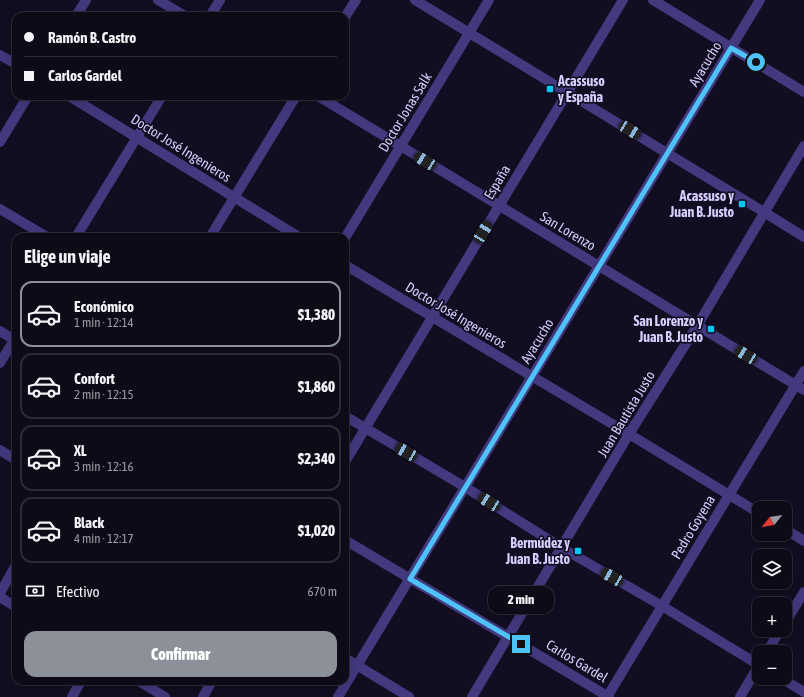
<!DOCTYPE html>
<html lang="es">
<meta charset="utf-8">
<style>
body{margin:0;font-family:"Asap Condensed",sans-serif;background:#1c1825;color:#f1f3f6;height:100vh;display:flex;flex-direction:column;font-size:15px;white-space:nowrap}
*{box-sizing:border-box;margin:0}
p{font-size:13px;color:#9b9aa2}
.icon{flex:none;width:22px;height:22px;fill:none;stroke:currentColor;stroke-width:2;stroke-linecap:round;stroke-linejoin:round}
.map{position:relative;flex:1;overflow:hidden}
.sheet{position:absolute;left:12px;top:233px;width:337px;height:452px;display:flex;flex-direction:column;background:#0e0a18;border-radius:12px;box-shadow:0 4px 16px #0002,0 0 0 1px #2e2b37}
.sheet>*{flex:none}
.hud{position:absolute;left:12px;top:12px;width:337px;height:88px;border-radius:12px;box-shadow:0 4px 16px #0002,0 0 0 1px #2e2b37;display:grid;align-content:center;height:88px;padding:0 12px;background:#0e0a18}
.needle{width:26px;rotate:240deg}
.tools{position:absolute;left:752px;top:501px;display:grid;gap:8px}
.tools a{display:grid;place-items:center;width:40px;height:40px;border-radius:8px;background:#0e0a18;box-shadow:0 4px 16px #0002,0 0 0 1px #2e2b37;font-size:20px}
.end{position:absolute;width:18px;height:18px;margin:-9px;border:5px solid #4fc3f7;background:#111;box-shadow:0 0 0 2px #111}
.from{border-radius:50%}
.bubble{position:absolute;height:28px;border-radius:12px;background:#0e0a18;box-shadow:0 4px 16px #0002,0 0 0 1px #2e2b37;font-size:13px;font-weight:800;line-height:28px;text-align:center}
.car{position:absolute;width:12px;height:24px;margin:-12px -6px;border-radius:5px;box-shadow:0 0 3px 1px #0007;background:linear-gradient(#222 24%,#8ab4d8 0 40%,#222 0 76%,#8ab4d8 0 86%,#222 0)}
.hud b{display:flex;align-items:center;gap:14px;height:38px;font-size:15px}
.hud b+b{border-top:1px solid #2e2b37}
.hud i{width:10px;height:10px;background:#f1f3f6}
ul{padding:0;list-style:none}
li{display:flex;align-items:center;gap:12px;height:66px;margin:0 8px 6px;padding:0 4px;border:2px solid #2e2b37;border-radius:12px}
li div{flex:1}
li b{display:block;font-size:15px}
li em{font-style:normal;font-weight:800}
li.selected{border-color:#8c9099}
li>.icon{width:36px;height:36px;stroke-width:1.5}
h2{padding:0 12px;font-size:18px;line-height:48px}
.pay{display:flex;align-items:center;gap:10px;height:44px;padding:0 12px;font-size:15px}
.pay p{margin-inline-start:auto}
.primary-button{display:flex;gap:8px;margin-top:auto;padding:8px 12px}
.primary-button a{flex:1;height:46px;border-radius:12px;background:#8c9099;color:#fff;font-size:16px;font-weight:800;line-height:46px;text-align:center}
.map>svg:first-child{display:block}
</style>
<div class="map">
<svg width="804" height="697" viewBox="0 0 804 697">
<rect width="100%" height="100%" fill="#120d20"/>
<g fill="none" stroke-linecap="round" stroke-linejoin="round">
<!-- minor -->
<g stroke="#42397e" stroke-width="10">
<path d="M158,0L185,16"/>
<path d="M415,0L764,212L804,237"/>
<path d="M653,0L804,92"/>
<path d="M76,16L86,0"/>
<path d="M210,16L220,0"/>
<path d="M345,17L356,0"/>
<path d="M0,55L16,64"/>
<path d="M69,96L299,237"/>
<path d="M318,96L804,390"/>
<path d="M0,142L28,96"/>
<path d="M0,209L47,237"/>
<path d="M76,237L162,96"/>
<path d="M210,237L296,96"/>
<path d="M345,238L489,0"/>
<path d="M345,265L629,434L759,513"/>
<path d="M0,331L16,341"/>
<path d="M0,363L16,337"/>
<path d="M345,416L465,487L562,548L662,606L759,665"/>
<path d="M0,450L16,460"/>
<path d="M345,462L623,0"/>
<path d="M785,529L804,541"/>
<path d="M345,540C433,593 521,644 609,697"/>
<path d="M0,593L16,565"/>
<path d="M0,597L16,607"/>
<path d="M785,623L804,592"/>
<path d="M767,652L780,630"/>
<path d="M345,658L409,697"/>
<path d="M781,678L804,692"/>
<path d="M139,681L165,697"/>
<path d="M72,697L81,681"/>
<path d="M203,697L212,681"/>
<path d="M338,697L760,0"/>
<path d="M472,697L629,434L697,326L804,146"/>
<path d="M607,697L804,371"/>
<path d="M740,697L759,665"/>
</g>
</g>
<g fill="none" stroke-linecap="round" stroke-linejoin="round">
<!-- route -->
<path stroke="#4fc3f7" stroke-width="5" d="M521,644L410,579L731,48L756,62"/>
</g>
<!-- markers -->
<g fill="#04c4f3" stroke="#120d20" stroke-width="1.5">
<rect x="546" y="85" width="8" height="8" rx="2"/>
<rect x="738" y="200" width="8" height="8" rx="2"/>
<rect x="707" y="325" width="8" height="8" rx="2"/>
<rect x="574" y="547" width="8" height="8" rx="2"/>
</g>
<g text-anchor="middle" stroke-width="3.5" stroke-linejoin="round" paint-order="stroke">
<!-- street labels -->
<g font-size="14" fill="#d7cdfe" stroke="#120d20">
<text transform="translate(705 64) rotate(-59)" y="5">Ayacucho</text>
<text transform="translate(405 112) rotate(-59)" y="5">Doctor Jonas Salk</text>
<text transform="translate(181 148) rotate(32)" y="5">Doctor José Ingenieros</text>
<text transform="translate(497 182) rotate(-59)" y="5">España</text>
<text transform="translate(568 231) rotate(31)" y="5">San Lorenzo</text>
<text transform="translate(456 315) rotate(31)" y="5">Doctor José Ingenieros</text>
<text transform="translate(537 341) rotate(-59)" y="5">Ayacucho</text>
<text transform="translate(626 414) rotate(-59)" y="5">Juan Bautista Justo</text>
<text transform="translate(693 527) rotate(-59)" y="5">Pedro Goyena</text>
<text transform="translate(577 661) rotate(31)" y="5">Carlos Gardel</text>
</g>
<!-- poi labels -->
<g font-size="14" font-weight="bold" fill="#d7cdfe" stroke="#120d20" text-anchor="end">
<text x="558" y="86" text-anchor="start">Acassuso<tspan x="558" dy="16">y España</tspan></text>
<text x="734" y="201">Acassuso y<tspan x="734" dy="16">Juan B. Justo</tspan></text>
<text x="703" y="326">San Lorenzo y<tspan x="703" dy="16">Juan B. Justo</tspan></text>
<text x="570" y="548">Bermúdez y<tspan x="570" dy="16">Juan B. Justo</tspan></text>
</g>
</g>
</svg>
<div class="tools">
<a><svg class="needle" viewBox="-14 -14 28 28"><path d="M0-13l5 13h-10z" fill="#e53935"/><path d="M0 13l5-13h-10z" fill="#9b9aa2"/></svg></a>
<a><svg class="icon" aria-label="layers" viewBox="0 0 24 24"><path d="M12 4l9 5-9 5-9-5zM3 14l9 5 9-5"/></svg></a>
<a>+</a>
<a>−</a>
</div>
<i class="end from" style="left:756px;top:62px"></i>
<i class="end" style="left:521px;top:644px"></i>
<div class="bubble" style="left:488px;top:586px;width:66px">2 min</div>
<i class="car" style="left:630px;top:130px;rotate:121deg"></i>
<i class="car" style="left:425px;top:161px;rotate:301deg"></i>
<i class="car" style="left:483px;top:232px;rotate:31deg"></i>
<i class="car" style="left:746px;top:355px;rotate:301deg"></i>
<i class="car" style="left:406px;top:452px;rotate:300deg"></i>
<i class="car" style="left:489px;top:502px;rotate:302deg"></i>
<i class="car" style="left:612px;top:577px;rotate:300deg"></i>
<div class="hud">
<b><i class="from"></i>Ramón B. Castro</b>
<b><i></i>Carlos Gardel</b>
</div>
<section class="sheet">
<h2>Elige un viaje</h2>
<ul>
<li class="selected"><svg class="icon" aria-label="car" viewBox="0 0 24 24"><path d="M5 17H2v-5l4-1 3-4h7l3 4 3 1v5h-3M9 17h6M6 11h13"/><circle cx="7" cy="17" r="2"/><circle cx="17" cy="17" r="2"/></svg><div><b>Económico</b><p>1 min · 12:14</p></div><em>$1,380</em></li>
<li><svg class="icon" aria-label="car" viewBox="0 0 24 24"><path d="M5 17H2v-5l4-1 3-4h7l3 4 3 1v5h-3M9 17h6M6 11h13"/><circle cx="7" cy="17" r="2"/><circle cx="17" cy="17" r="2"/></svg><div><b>Confort</b><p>2 min · 12:15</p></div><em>$1,860</em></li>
<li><svg class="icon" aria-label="car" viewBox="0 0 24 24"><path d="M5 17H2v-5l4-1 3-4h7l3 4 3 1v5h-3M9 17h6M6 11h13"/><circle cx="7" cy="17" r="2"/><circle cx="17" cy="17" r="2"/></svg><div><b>XL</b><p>3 min · 12:16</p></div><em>$2,340</em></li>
<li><svg class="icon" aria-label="car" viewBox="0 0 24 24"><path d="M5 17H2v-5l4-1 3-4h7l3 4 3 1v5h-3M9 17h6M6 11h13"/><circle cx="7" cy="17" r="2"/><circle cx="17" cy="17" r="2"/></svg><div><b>Black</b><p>4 min · 12:17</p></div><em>$1,020</em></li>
</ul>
<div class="pay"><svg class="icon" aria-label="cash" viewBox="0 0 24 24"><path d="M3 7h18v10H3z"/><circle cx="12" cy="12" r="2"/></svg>Efectivo<p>670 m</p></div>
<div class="primary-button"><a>Confirmar</a></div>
</section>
</div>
